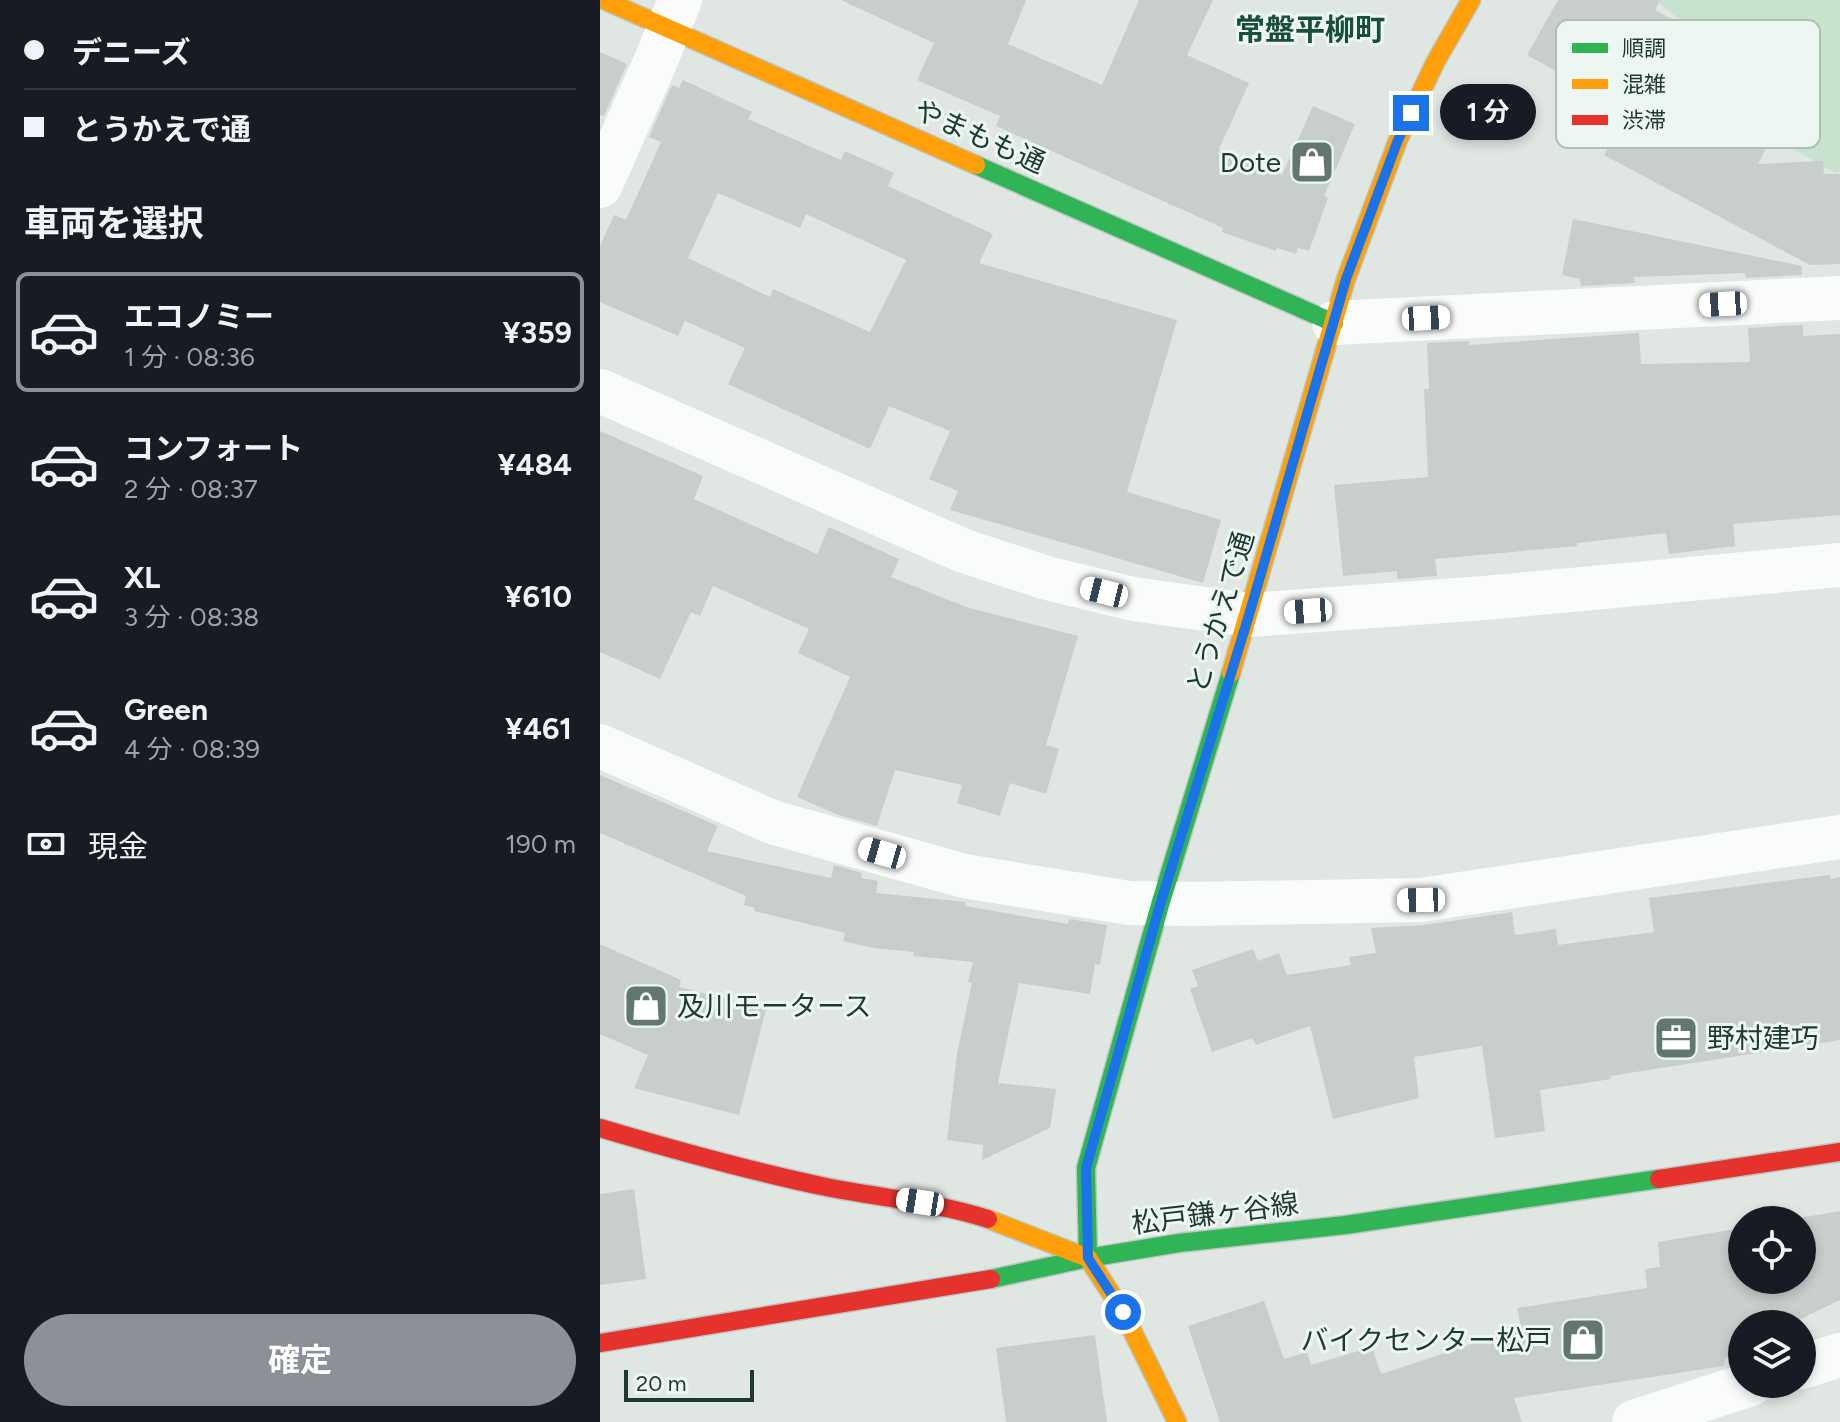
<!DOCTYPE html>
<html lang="ja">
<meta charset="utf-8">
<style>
body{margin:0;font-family:Figtree,"Noto Sans JP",sans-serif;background:#20242c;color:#f1f3f6;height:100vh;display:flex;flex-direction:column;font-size:30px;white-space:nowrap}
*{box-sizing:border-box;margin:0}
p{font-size:26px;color:#9ea1a6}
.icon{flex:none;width:44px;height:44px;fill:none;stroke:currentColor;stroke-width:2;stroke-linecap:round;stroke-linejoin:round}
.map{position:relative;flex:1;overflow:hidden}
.details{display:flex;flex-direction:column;background:#171b24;width:600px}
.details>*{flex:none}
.banner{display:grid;align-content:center;height:176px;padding:0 24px;background:#171b24}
.controls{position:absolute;left:1128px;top:1206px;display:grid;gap:16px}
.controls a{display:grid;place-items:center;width:88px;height:88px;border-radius:50%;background:#171b24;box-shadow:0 4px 12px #0003;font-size:40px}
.scale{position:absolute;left:24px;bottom:20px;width:130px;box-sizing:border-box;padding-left:8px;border:4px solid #1e3a30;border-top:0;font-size:22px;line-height:28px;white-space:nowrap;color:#1e3a30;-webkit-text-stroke:6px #edf7f1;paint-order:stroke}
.end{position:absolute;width:36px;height:36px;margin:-18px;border:10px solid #1a73e8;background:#fff;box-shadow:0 0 0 4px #fff}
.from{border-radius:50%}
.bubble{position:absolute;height:56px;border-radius:28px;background:#171b24;box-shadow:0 4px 12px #0003;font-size:26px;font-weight:700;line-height:56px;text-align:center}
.car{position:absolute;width:24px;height:48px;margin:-24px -12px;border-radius:10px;box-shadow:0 0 6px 2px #0007;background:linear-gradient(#fff 24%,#345 0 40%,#fff 0 76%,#345 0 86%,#fff 0)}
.banner b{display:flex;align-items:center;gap:28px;height:76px;font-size:30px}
.banner b+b{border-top:2px solid #363941}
.banner i{width:20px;height:20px;background:#f1f3f6}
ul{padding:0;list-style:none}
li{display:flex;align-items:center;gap:24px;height:120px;margin:0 16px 12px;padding:0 8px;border:4px solid transparent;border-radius:12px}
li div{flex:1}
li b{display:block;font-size:30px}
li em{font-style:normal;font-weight:700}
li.active{border-color:#8c9099}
li>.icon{width:72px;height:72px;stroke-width:1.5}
h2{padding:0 24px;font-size:36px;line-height:96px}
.pay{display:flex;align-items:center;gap:20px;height:88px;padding:0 24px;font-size:30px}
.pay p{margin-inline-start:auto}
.primary-button{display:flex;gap:16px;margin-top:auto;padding:16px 24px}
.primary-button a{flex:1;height:92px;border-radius:48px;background:#8c9099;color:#fff;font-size:32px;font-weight:700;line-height:92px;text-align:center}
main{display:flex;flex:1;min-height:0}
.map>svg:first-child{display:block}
</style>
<main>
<section class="details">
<div class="banner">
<b><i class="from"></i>デニーズ</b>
<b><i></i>とうかえで通</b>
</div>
<h2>車両を選択</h2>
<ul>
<li class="active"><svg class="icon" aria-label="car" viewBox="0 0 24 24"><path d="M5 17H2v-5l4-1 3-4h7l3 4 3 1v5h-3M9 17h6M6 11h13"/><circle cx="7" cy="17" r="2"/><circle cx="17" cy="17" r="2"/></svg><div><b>エコノミー</b><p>1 分 · 08:36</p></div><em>¥359</em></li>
<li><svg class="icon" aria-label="car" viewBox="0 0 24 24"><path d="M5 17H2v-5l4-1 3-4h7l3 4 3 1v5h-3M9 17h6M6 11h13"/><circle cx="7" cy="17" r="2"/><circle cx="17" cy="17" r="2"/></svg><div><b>コンフォート</b><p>2 分 · 08:37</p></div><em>¥484</em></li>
<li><svg class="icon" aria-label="car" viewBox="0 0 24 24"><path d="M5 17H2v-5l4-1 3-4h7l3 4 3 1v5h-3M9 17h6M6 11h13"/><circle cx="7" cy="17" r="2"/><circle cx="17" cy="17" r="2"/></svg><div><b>XL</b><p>3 分 · 08:38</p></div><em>¥610</em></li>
<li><svg class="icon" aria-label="car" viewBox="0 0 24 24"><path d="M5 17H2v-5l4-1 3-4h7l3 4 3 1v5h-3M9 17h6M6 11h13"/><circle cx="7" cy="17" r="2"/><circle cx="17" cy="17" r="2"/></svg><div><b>Green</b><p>4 分 · 08:39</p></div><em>¥461</em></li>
</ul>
<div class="pay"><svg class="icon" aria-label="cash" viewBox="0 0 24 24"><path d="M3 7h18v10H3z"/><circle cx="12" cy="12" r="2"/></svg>現金<p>190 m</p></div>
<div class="primary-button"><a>確定</a></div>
</section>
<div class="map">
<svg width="1240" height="1422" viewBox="0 0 1240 1422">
<rect width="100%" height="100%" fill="#e0e7e3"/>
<!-- green -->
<path fill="#c7e2cd" d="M1055,0H1240V171L1235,173L1056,70L1085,24Z"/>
<!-- building -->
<g fill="#c7cecb" fill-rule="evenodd">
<path d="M241,0H426L408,44L502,85L539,0H613L587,55L649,83L619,149L682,175L713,106L755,124L724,196L728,198L709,251L698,248L696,254L677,248L676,251L622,232L623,228L396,126L400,116L317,80L334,43Z"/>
<path d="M958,0H1060L1055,10L1072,19L1045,67L1173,134L1158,164L1223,161L1224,174H1240V264L1210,265L1004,155L1027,111L927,55Z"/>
<path d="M0,52L27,64L4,116L0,115Z"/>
<path d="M83,80L152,112L148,119L241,160L245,151L294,173L288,186L393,234L379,263L577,320L527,492L621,520L603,583L350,510L358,491L329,479L350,431L289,406L270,449L128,384L145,348L85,321L78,336L0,302V246L14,215L26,220L61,142L49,137L72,85L79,88ZM118,193L200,228L206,214L306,260L270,332L173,289L170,297L88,258Z"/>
<path d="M973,219L1202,266V275L1146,278L1145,273L1034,277L1035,283L981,286L980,279L962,275Z"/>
<path d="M1203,325V336L1240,334V515L1133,524L1135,546L1069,554L1066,533L977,543V546L835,559L837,576L797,579V571L743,576L734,485L828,477L824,389H829L827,343L869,341V345L1039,333L1041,364L1150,362L1148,328Z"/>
<path d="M0,431L103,476L94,499L217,554L229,527L299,559L291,577L366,607L478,636L446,745L459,749L446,794L410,783L400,816L357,803L362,785L295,770L277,826L238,815L197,797L250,677L198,653L209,629L113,586L100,616L91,612L60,679L0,652Z"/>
<path d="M0,775L118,826L107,851L231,878L234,865L262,873L261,878L278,881L276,893L366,902L365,906L468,924L469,919L507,925L500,965L495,964L490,994L419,983L398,1083L456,1089L450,1128L382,1160L383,1145L347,1140L357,1054L372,983L368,982L373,962L314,956V952L273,948L243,941L245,933L154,911L155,908L144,905L146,896L0,833Z"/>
<path d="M1230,875L1231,879L1240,877V1040L1010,1076L1011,1079L940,1090L945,1131L895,1138L882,1046L814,1057L819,1098L733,1119L710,1026L656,1045L652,1038L612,1052L590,989L598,986L592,970L653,949L658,961L679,953L687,975L751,965L749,957L776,953L771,928L825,925L912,912L915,935L956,929L958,945L1054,932L1049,898Z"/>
<path d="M0,944L81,980L79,987L166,1009L139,1115L34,1088L48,1055L0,1034Z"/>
<path d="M34,1189L46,1279L0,1285V1194Z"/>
<path d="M1240,1211V1300L1190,1324H1142V1356L1125,1358L1124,1366L914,1398L922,1422H620L588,1326L664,1301L684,1359L707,1352L711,1365L772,1347L781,1374L921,1328L917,1308L1047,1288L1045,1269L1060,1267L1058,1242L1142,1228V1280H1202V1220H1187Z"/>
<path d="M495,1335L507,1422H406L396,1348Z"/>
</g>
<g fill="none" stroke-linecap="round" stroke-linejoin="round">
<!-- fast casing -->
<g stroke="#bcc6c1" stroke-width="21">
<g id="fast">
<path d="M376,165L734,323"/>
<path d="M488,1258L486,1168L560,905L631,673"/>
<path d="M391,1279L488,1258L579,1243L745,1225L1059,1179"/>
</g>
</g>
<!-- slow casing -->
<g stroke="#bcc6c1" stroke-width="21">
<g id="slow">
<path d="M4,0L376,165"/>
<path d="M631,673L746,279L798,140L836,61L871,0"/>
<path d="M388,1219L488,1258L523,1312L577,1422"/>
</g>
</g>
<!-- jam casing -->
<g stroke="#bcc6c1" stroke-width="21">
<g id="jam">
<path d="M0,1128C74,1150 150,1171 226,1187C281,1198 335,1202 388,1219"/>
<path d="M1059,1179L1240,1152"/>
<path d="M0,1343L391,1279"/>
</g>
</g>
<!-- street -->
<g stroke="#fafbfb" stroke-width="44">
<path d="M0,186L57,58L80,0"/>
<path d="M734,323L1240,298"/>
<path d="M0,391L364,551L447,578L533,599L649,615L885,598L1240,565"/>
<path d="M0,746L172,822L364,876L529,903L592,904L821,900L1240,837"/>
<path d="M1202,1367L1240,1355"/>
<path d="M1034,1422L1151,1384"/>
</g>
<!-- fast -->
<use href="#fast" stroke="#30b455" stroke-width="18"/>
<!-- slow -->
<use href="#slow" stroke="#ff9f0a" stroke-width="18"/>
<!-- jam -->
<use href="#jam" stroke="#e5322d" stroke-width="18"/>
</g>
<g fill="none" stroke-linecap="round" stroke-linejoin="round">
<!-- route -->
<path stroke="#1a73e8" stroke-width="10" d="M523,1312L488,1258L486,1168L560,905L649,615L746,279L798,140L811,113"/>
</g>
<!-- icons -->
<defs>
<g id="shop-square" transform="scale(2.3)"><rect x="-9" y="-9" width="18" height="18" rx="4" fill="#62776f" stroke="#edf7f1"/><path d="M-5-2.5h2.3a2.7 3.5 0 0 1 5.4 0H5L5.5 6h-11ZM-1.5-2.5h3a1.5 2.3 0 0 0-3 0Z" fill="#fff"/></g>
<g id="office-square" transform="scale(2.3)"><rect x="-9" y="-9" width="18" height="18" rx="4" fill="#62776f" stroke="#edf7f1"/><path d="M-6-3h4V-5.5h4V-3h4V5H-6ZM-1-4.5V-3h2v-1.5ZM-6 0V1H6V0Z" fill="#fff"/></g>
</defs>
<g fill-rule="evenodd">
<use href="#shop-square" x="712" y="162"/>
<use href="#shop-square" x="46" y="1006"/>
<use href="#office-square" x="1076" y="1038"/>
<use href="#shop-square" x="983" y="1340"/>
</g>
<g text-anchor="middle" stroke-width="6" stroke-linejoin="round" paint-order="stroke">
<!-- street labels -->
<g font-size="28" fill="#1e3a30" stroke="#edf7f1">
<text transform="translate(380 136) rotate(24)" y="10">やまもも通</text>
<text transform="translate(620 612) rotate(-73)" y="10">とうかえで通</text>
<text transform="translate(615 1213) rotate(-7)" y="10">松戸鎌ヶ谷線</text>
</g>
<!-- poi labels -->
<g font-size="28" fill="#1e3a30" stroke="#edf7f1" text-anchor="end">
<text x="681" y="172">Dote</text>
<text x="77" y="1016" text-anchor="start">及川モータース</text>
<text x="1107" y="1048" text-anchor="start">野村建巧</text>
<text x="952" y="1350">バイクセンター松戸</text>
</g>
<!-- neighbourhood labels -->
<g font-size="30" font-weight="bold" fill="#194d3c" stroke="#edf7f1">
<text x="710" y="40">常盤平柳町</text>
</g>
</g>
<!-- legend -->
<rect x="956" y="20" width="264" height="128" rx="12" fill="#edf7f1" stroke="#afbeb7" stroke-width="2"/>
<rect x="972" y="43" width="36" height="10" fill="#30b455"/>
<rect x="972" y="79" width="36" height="10" fill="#ff9f0a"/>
<rect x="972" y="115" width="36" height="10" fill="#e5322d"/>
<g font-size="22" fill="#1e3a30">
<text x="1022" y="56">順調</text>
<text x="1022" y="92">混雑</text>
<text x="1022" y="128">渋滞</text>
</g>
</svg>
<div class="controls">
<a><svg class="icon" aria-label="locate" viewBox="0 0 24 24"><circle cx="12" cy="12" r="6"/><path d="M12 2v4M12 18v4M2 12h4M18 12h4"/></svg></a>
<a><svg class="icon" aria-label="layers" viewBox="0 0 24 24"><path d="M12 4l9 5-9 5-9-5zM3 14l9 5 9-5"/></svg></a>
</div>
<div class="scale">20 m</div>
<i class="end from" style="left:523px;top:1312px"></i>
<i class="end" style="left:811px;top:113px"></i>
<div class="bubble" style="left:840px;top:84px;width:96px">1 分</div>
<i class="car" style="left:1123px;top:304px;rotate:267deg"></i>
<i class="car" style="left:826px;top:318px;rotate:87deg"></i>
<i class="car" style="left:504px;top:592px;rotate:284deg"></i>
<i class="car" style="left:708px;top:611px;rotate:266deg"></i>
<i class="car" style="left:282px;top:853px;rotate:286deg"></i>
<i class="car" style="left:821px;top:900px;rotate:269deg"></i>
<i class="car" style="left:320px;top:1202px;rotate:279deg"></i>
</div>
</main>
